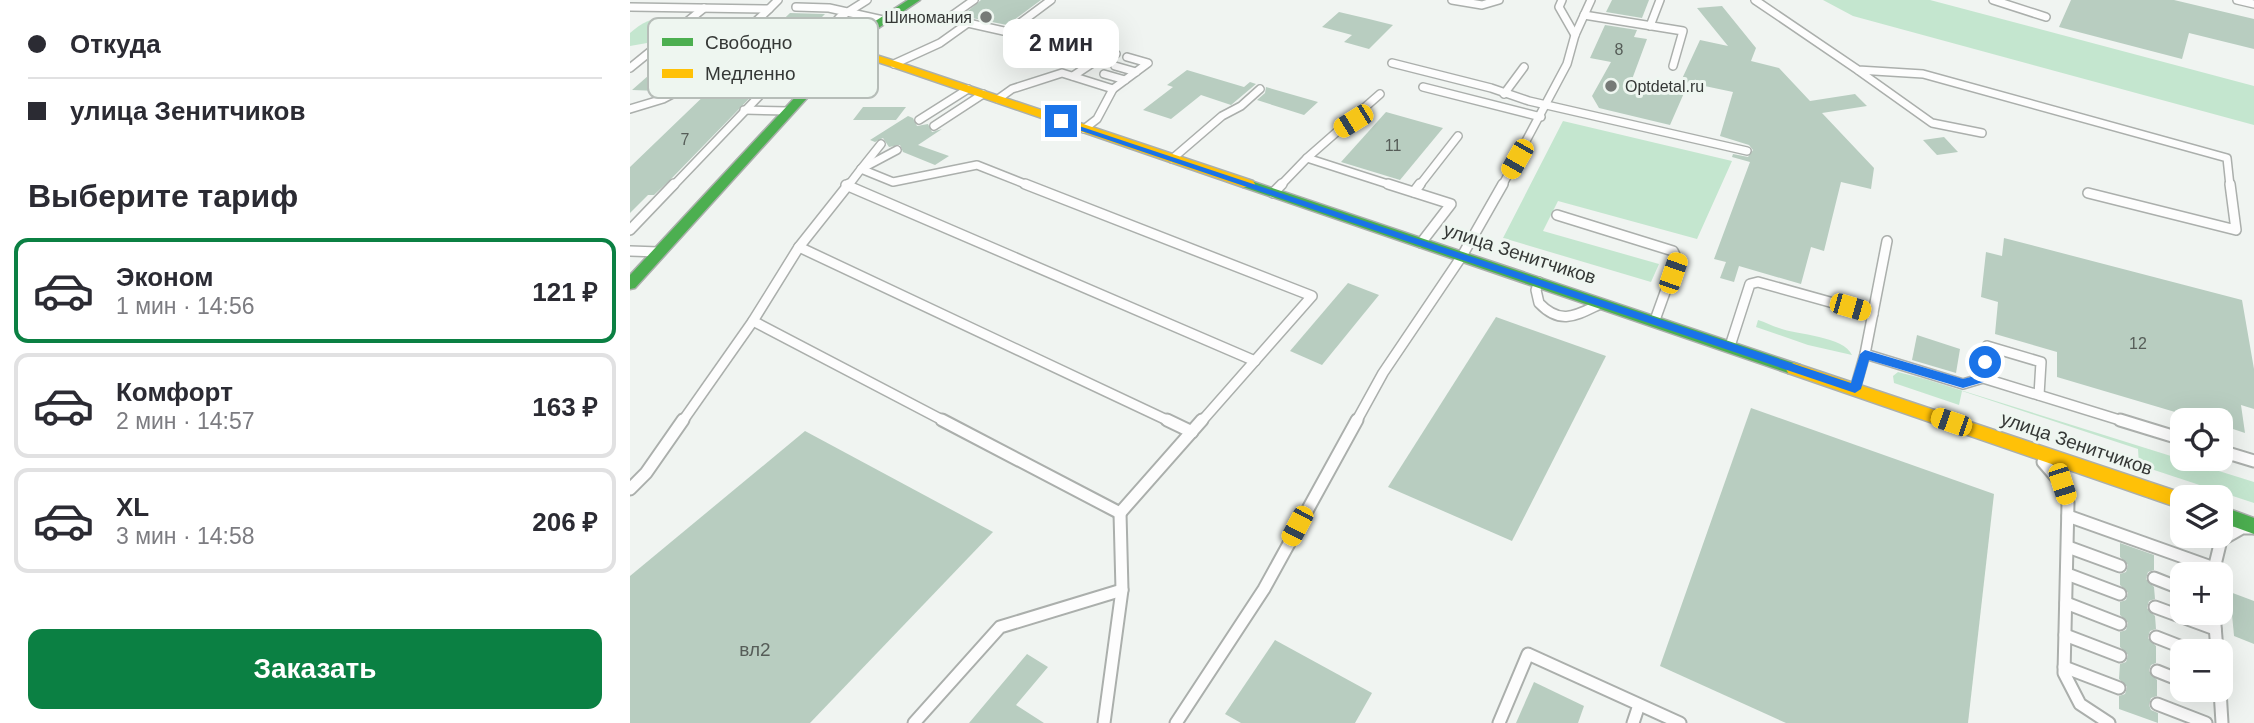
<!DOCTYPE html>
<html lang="ru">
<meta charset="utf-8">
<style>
body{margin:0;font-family:Arial,sans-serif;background:#f7f7f7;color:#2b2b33;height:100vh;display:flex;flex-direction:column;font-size:26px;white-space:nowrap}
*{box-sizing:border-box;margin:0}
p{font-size:23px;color:#7c7c81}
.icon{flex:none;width:38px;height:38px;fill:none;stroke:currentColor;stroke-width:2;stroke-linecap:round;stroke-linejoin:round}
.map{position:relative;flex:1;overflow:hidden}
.sheet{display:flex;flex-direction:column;background:#fff;width:630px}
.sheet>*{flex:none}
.guide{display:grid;align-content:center;height:154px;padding:0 28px;background:#fff}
.controls{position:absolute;left:1540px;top:408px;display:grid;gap:14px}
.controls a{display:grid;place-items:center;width:63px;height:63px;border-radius:14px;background:#fff;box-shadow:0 7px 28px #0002;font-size:35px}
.end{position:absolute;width:32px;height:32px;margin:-16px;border:9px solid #1a73e8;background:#fff;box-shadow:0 0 0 4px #fff}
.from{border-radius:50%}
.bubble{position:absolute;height:49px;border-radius:14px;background:#fff;box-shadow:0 7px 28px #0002;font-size:23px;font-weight:700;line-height:49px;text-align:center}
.car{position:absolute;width:21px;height:42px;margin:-21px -10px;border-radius:9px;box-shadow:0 0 5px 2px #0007;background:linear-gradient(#f5c518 24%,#345 0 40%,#f5c518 0 76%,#345 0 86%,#f5c518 0)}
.guide b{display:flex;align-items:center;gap:24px;height:66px;font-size:26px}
.guide b+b{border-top:2px solid #e1e1e2}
.guide i{width:18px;height:18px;background:#2b2b33}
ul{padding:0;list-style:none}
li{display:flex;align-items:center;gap:21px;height:105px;margin:0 14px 10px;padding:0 14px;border:4px solid #e1e1e2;border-radius:14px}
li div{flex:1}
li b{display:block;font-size:26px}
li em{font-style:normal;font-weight:700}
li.current{border-color:#0b8043}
li>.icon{width:63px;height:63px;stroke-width:1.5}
h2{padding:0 28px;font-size:32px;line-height:84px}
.cta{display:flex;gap:14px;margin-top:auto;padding:14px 28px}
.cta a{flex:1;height:80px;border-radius:14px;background:#0b8043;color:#fff;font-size:28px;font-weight:700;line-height:80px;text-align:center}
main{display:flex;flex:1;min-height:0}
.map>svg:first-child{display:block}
</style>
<main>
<section class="sheet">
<div class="guide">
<b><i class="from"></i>Откуда</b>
<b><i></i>улица Зенитчиков</b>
</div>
<h2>Выберите тариф</h2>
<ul>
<li class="current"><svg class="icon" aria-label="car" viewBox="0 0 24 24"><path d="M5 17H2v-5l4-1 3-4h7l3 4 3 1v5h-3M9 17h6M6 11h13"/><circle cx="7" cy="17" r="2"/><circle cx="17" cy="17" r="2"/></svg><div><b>Эконом</b><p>1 мин · 14:56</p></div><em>121 ₽</em></li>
<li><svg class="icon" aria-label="car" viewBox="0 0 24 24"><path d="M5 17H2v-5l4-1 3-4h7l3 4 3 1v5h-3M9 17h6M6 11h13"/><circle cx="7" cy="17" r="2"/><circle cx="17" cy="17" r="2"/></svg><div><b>Комфорт</b><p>2 мин · 14:57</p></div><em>163 ₽</em></li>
<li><svg class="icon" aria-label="car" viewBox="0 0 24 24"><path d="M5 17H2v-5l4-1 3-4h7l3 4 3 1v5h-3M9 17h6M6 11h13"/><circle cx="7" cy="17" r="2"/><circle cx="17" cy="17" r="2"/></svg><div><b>XL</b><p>3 мин · 14:58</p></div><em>206 ₽</em></li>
</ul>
<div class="cta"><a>Заказать</a></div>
</section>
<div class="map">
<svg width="1624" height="723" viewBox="0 0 1624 723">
<rect width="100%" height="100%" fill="#f0f4f1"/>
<!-- green -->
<g fill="#c4e6cf">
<path d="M1193,0H1300L1624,86V125L1223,16Z"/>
<path d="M37,18L42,21L17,43L0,46V33C13,22 20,18 37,18Z"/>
<path d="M933,121L1102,161L1067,239L928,201L913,231L1029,264L1021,282L873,238Z"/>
<path d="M1128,320C1135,322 1142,326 1149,328C1167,335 1214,336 1222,355L1178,345L1126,327Z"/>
<path d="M1268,372L1295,379L1624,482V503L1509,465L1508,449L1332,391L1329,405L1264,383L1263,376Z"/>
</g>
<!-- building -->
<g fill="#b8cdc0">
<path d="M411,0L377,25L332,16L351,0Z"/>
<path d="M982,0H1019L1012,18L976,12Z"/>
<path d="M1441,0H1544L1624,19V49L1559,33L1552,59L1429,27Z"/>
<path d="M1092,6L1126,48L1121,61L1149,68L1180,101L1225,94L1237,106L1192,113L1244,168L1241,189L1211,182L1194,251L1181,247L1171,284L1109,266L1104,282L1090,278L1096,262L1084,259L1120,162L1102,157L1103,154L1118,157L1123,150L1119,145L1090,136L1103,92L1051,81L1070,40L1098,46L1067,8Z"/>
<path d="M709,12L739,19L763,25L739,49L714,42L722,35L692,27Z"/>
<path d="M160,13L195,14L174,35H181L43,177L24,195H18L0,213V167Z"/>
<path d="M975,25L1007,30L1004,37L1017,39L1001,82L1054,93L1040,125L969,108L962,96L981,62L960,58Z"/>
<path d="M60,39L86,40L74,50L81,51L46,83H38L29,91L2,90Z"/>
<path d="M557,70L614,87L620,82L626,84L601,105L571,95L541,119L513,110L543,87L537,85Z"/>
<path d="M636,87L688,102L674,115L627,100L635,93Z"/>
<path d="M233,107H276L266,120H223Z"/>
<path d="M756,112L813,128L770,180L711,162Z"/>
<path d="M278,116L283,118L287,126L298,124L302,132L312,129L288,145L319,156L305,165L273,152L270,145L259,147L253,138L245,142L240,140Z"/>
<path d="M1314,137L1328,152L1307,155L1293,140Z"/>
<path d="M1374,238L1612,300L1624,369V409L1611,405L1615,433L1591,425V420H1572L1427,377V352L1365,334L1368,302L1351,297L1356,252L1372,256Z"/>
<path d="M718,283L749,295L692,365L660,351Z"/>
<path d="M866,317L976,356L882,541L758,487Z"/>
<path d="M1287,335L1330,349L1326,373L1282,360Z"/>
<path d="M1121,408L1364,494L1338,723H1156L1030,666Z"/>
<path d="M175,431L363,532L180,723H0V576Z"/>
<path d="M1490,543L1524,555V570L1518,572L1516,579L1524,587L1525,599L1519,601L1517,608L1525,616L1526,629L1520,631L1518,638L1526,646V663L1521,665L1519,671L1527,680V696L1521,698L1519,705L1521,710L1528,713V723L1489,709V696L1495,694L1497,687L1489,679L1490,664L1496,662L1498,655L1490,647V632L1496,630L1498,623L1490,615V602L1496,600L1498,593L1490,585V574L1496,572L1498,565L1490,557Z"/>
<path d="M1600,592L1624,601V644L1604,636Z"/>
<path d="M645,640L742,693L725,723H611L595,714Z"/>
<path d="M397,654L418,667L386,705L414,723H339Z"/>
<path d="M904,682L954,706L948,723H886Z"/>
</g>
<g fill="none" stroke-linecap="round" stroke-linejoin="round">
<!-- lane-far2 casing -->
<g stroke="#abafac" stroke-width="10">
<g id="lane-far2">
<path d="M822,0L852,5L869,0"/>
<path d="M932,0L929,7L945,35"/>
<path d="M1125,0L1228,70L1293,74L1597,158L1600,186"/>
<path d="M1363,0L1416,17"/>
<path d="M1607,0L1624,4"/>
<path d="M0,7L139,9L148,0"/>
<path d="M166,7L199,8L253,20"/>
<path d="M954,15L1053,31L1043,66"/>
<path d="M338,23L317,19L344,0"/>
<path d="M1020,26L1030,0"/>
<path d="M192,36L210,17L237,0"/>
<path d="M762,63L861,88L899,101L1117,151"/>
<path d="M264,64L310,43L338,23L378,32L421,0"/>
<path d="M485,66L506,72"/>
<path d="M0,68L74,8"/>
<path d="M1229,71L1302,123L1352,133"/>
<path d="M474,74L495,80"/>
<path d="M443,76L479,52L486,54"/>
<path d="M793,87L911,117"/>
<path d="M483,89L518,63L497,57"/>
<path d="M874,94L894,67"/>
<path d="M368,99L382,89L432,73L483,89L467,119L454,129"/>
<path d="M0,109L33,99L56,87L139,9"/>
<path d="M114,110L159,111"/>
<path d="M289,120L338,89"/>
<path d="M304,126L353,94"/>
<path d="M677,158L750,94"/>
<path d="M542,159L592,116L611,106L630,89"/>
<path d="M235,167L267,150"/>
<path d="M231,169L263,182L347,165L400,186"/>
<path d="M231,169L251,144"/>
<path d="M43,186L179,44"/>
<path d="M218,186L231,169"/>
<path d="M650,186L677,158L764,186"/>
<path d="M789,186L828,136"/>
<path d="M872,186L937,64L945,35L961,0"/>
</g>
</g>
<!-- lane-far1 casing -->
<g stroke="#abafac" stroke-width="12">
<g id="lane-far1">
<path d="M219,184L169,247L123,321L316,422"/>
<path d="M395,184L682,296L571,422"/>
<path d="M758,184L821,204L791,243"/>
<path d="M216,185L625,361"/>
<path d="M784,192L790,184"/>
<path d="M643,193L652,184"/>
<path d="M1458,193L1606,230L1600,184"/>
<path d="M927,215L1043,251L1047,259L1025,320"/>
<path d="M0,230L44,184"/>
<path d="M169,247L541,422"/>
<path d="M0,251L29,252"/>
<path d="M909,282L906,290L909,303C930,325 945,316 968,305"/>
<path d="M1100,346L1120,284L1128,282L1243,314"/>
<path d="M1235,354L1333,384L1353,378L1496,422"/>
<path d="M1353,378L1357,346L1411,362L1409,395"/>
<path d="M1225,389L1235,354L1257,241"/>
<path d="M52,422L123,321"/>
<path d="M726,422L753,373L832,256L873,184"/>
</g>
</g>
<!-- lane casing -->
<g stroke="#abafac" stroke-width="15">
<g id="lane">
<path d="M312,420L490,513L572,420"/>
<path d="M537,420L562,432"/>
<path d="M1490,420L1552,439"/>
<path d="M1591,451L1624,461"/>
<path d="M1413,462L1432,484L1438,503L1434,673L1450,704L1479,723"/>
<path d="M0,489L16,473L53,420"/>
<path d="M1438,516L1584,568"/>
<path d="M1438,547L1490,566"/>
<path d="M1583,573L1591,540L1612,528H1624"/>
<path d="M1437,574L1490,594"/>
<path d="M1524,578L1552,589"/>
<path d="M1436,603L1490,624"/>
<path d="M1525,607L1585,629"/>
<path d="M1584,612L1587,651"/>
<path d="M1435,635L1490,656"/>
<path d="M1526,637L1562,651"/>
<path d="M1434,667L1489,688"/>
<path d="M1527,671L1552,681"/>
<path d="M1575,690L1590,695"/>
<path d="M1590,690L1592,723"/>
<path d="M1527,704L1576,723"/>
<path d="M284,723L370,627L492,590"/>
<path d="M474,723L492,590L490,513"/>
<path d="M546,723L634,589L727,420"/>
<path d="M869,723L898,654L1050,723"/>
<path d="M1003,723L1009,705"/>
</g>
</g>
<!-- fast casing -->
<g stroke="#abafac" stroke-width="3">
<g id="fast">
<path d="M278,0H290L244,31L217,54L5,288L0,289V275L209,50L236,27Z"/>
<path d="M618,180L1170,365L1172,369L1170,373H1158L613,187V181Z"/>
<path d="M1591,506L1624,518V534L1591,522Z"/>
</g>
</g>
<!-- slow casing -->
<g stroke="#abafac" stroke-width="3">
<g id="slow">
<path d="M213,49L230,50L268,62L623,181L625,184L623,187H613L260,66L229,56L209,54V50Z"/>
<path d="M1164,363L1552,493L1559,497H1552V509L1158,373L1156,369L1158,365Z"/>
</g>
</g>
<!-- lane-far2 -->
<use href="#lane-far2" stroke="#fdfdfd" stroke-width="7"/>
<!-- lane-far1 -->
<use href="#lane-far1" stroke="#fdfdfd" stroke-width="9"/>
<!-- lane -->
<use href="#lane" stroke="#fdfdfd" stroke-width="11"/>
<!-- fast -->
<use href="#fast" fill="#4caf50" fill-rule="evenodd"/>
<!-- slow -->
<use href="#slow" fill="#ffc107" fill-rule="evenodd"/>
</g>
<!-- route -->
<path fill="#1a73e8" d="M428,119L1221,383L1230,354L1235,350L1333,379L1348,375L1349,362L1355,358L1361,362L1357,381L1333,388L1239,360L1231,389L1225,393L428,123Z"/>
<!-- markers -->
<g fill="#767a77" stroke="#eef6f0" stroke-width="2.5">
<circle cx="356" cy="17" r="7"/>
<circle cx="981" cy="86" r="7"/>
</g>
<g text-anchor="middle" stroke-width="6" stroke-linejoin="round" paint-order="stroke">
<!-- far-poi labels -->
<g font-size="16" fill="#353836" stroke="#eef6f0" text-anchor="end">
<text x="342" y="23">Шиномания</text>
<text x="995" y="92" text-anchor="start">Optdetal.ru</text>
</g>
<!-- number labels -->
<g font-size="16" fill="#565d58">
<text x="989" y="55">8</text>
<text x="55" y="145">7</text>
<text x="763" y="151">11</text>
<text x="1508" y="349">12</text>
</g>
<!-- street labels -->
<g font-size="19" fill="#353836" stroke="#eef6f0">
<text transform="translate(890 253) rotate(18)" y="7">улица Зенитчиков</text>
<text transform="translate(1447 443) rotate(19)" y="7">улица Зенитчиков</text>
</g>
<!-- near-number labels -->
<g font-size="19" fill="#565d58">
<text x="125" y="656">вл2</text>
</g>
</g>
<!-- legend -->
<rect x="18" y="18" width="230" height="80" rx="10" fill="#eef6f0" stroke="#b6bdb8" stroke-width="2"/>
<rect x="32" y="38" width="31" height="8" fill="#4caf50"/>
<rect x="32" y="69" width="31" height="9" fill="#ffc107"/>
<g font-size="19" fill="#353836">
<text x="75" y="49">Свободно</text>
<text x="75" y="80">Медленно</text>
</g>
</svg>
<div class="controls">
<a><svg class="icon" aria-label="locate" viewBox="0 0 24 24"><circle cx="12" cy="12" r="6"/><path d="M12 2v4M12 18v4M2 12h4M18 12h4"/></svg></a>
<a><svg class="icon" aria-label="layers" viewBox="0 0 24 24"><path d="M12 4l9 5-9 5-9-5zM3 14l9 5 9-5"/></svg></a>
<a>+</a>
<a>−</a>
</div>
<i class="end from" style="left:1355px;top:362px"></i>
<i class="end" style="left:431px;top:121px"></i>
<div class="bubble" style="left:373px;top:19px;width:116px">2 мин</div>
<i class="car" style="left:723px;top:121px;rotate:238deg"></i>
<i class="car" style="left:887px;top:159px;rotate:210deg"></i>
<i class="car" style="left:1043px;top:273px;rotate:19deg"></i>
<i class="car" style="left:1220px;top:307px;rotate:106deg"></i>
<i class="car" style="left:1321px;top:422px;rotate:289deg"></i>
<i class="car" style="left:1432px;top:484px;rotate:162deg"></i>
<i class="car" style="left:667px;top:526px;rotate:208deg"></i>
</div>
</main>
